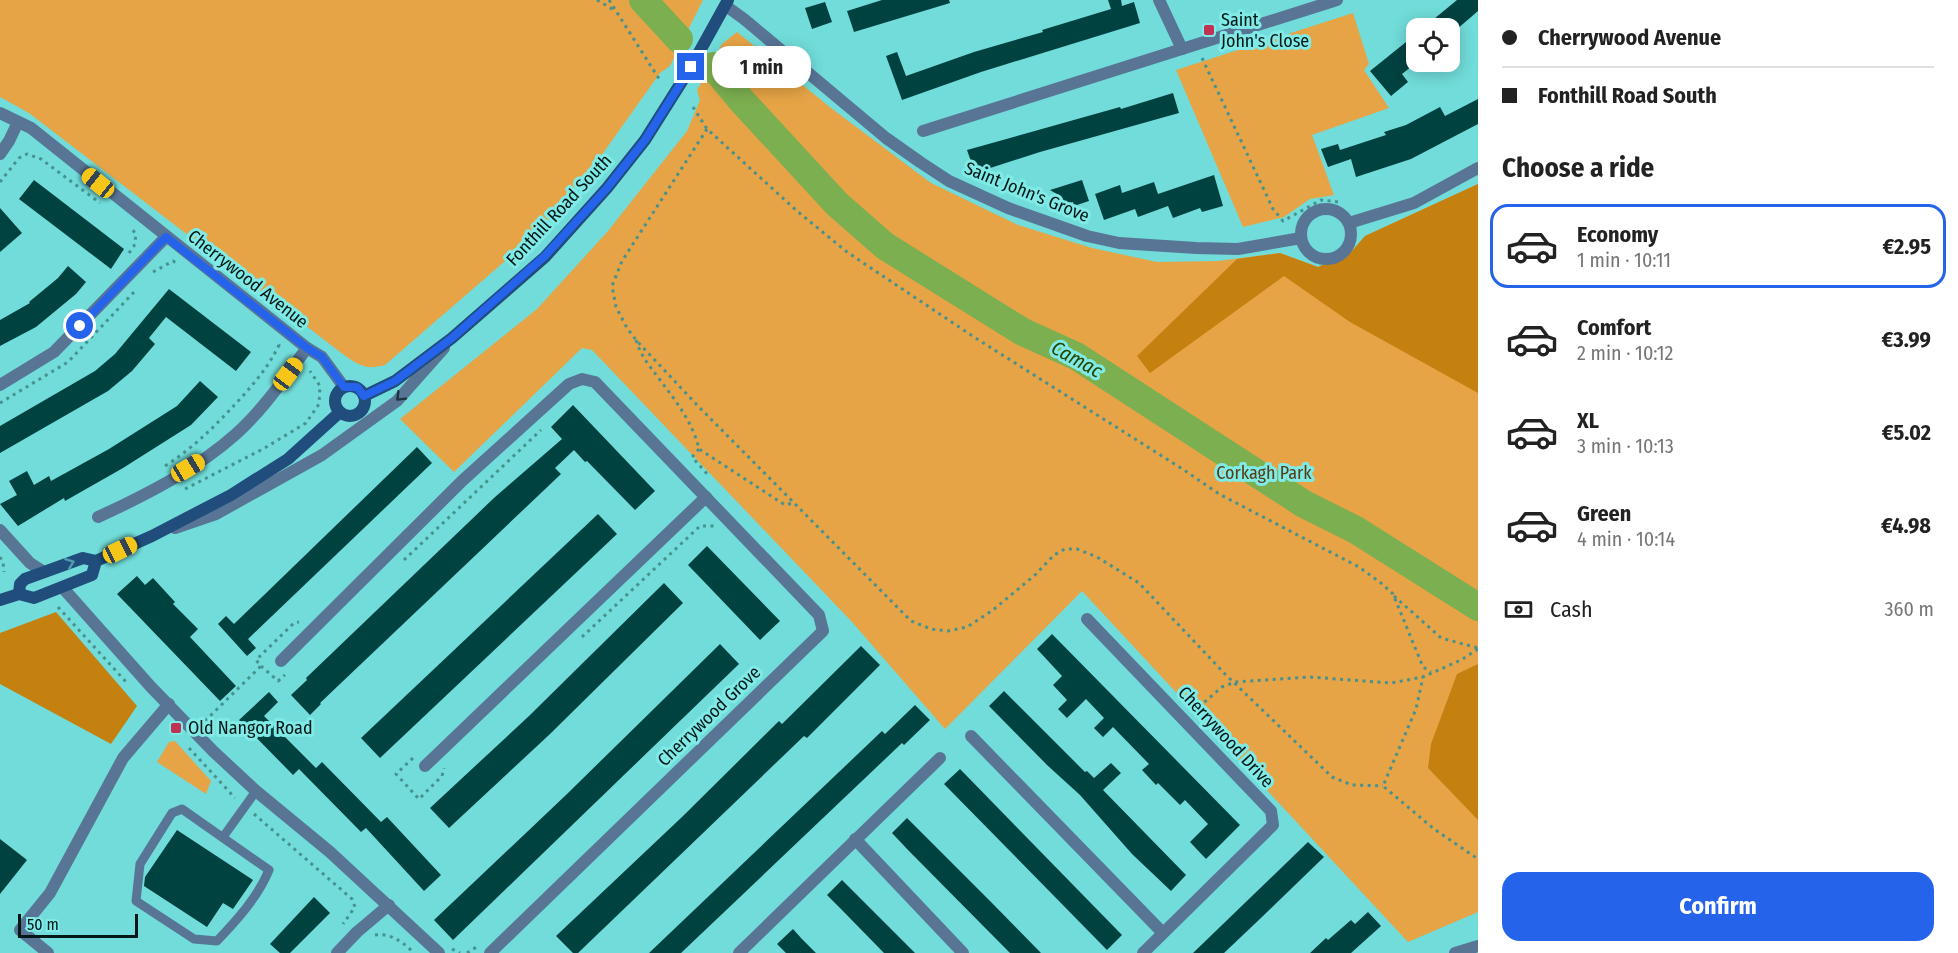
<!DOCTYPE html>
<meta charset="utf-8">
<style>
body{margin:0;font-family:"Fira Sans Condensed",sans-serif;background:#f6f6f6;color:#222;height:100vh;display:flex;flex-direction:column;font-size:22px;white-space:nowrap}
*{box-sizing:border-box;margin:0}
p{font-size:20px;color:#767676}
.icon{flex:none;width:33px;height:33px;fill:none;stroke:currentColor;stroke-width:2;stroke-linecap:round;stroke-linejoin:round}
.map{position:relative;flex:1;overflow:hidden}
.sheet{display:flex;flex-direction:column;background:#fff;width:480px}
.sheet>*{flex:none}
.banner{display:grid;align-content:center;height:132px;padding:0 24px;background:#fff}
.fabs{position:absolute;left:1406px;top:18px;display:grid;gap:12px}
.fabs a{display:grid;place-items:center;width:54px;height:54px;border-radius:12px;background:#fff;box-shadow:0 3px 15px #0003;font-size:30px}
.scale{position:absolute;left:18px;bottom:15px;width:120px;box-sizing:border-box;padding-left:6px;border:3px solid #021817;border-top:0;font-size:16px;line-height:21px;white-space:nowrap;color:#021817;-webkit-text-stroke:4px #7feae6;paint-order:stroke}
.end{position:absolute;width:27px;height:27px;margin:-14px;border:8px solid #2563eb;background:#fff;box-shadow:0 0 0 3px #fff}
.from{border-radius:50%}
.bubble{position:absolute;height:42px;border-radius:18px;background:#fff;box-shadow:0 3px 15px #0003;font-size:20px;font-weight:700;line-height:42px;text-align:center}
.car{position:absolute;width:18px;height:36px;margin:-18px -9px;border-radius:8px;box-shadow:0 0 4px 2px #0007;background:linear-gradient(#f5c518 24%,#345 0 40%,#f5c518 0 76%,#345 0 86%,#f5c518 0)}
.banner b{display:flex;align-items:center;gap:21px;height:57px;font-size:22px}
.banner b+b{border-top:2px solid #e0e0e0}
.banner i{width:15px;height:15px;background:#222}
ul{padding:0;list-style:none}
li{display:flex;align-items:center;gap:18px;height:84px;margin:0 12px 9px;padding:0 12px;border:3px solid transparent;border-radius:18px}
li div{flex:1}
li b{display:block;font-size:22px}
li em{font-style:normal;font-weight:700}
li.active{border-color:#2563eb}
li>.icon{width:54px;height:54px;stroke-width:1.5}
h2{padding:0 24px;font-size:27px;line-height:72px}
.pay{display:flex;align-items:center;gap:15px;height:66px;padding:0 24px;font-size:22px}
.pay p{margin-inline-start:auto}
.primary-button{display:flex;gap:12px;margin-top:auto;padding:12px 24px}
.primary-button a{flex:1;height:69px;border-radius:18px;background:#2563eb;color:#fff;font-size:24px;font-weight:700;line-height:69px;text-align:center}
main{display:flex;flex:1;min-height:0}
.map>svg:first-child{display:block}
</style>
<main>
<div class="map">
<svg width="1478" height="953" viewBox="0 0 1478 953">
<rect width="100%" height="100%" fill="#71dcd9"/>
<!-- green -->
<g fill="#e6a446">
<path d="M0,0H703L670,66L660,73L596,163L534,236L385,365C366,370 360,366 344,355L29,113L0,97Z"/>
<path d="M1353,13L1369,64L1364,70L1389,108L1312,135L1334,195L1310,199L1284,217L1243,227L1176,70Z"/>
<path d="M737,32L831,108L931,183L1018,225L1092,248L1157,262L1218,261L1280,253L1318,267L1352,251L1365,236L1478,184V912L1408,942L1082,591L945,729L852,622L592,350L582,348L454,472L400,419L537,309L608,231L687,131L700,100L697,90L722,44Z"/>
<path d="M175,741L211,781L206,794L157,762L169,742Z"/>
</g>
<!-- forest -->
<g fill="#c4810f">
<path d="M1478,184V393L1350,322L1284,276L1150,373L1137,356L1237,259L1280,253L1318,267L1352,251L1365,236Z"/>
<path d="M56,612L137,706L111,744L0,684V633Z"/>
<path d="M1478,664V820L1428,768L1431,744L1457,674Z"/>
</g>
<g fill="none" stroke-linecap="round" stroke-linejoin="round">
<!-- river -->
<g stroke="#7caf50" stroke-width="28">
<path d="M643,0L679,39"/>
<path d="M713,66L742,101L837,204L885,246L1023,332L1076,356L1304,504L1356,530L1478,607"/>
</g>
</g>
<!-- building -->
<g fill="#004240">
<path d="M882,0H949L950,3L854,32L847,11Z"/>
<path d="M1108,0H1121L1122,6L1134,2L1140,23L981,72L902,100L886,56L897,52L906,76L974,52L1043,32L1042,30L1111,9Z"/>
<path d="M1457,0H1478V11L1449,36V28H1423Z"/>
<path d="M825,2L832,22L812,29L805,8Z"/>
<path d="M1416,34L1417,62L1402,74L1408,82L1391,96L1370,71Z"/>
<path d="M1173,93L1179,113L1040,152L975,173L967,150L1120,107L1121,109Z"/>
<path d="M1478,99V124L1411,159L1356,177L1351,159L1328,167L1321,149L1338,144L1340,150L1386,135L1384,132L1406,125L1440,107L1445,116Z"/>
<path d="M1214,175L1223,206L1202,212L1200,208L1173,218L1168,206L1138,217L1135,209L1104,220L1095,194L1120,185L1122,193L1154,182L1158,194Z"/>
<path d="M34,180L124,249L111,269L19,199Z"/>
<path d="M1082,180L1089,201L1074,206L1073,202L1064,205L1062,197L1050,190Z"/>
<path d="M0,208L22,233L0,252Z"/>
<path d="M68,266L86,282L76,294L36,327L0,346V320L30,303L29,302L58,278Z"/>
<path d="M169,289L251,352L236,371L166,317L149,338L155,344L132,371L108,391L0,453V426L95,371L115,354Z"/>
<path d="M200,381L218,397L191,425L123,468L65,501L64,498L18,526L0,504L17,495L9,481L27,471L34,485L49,476L51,481L109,449L177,406Z"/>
<path d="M573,405L655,491L635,510L587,461L585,462L574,450L555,468L561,474L320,703L321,704L310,715L291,695L307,680L306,678L495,497L562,439L551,427Z"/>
<path d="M417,447L432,463L248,639L256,648L247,656L218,624L226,616L234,624Z"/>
<path d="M598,514L617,534L380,758L361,738Z"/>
<path d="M707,546L780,621L760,640L688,565Z"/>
<path d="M137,576L145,585L153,578L175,602L173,604L198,629L190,637L236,686L220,701L117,594Z"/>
<path d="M664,583L683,603L550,734L449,828L430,808L529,716Z"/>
<path d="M1052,634L1240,825L1206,859L1190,842L1208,824L1185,800L1180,805L1158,783L1156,785L1142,770L1149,764L1113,727L1103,737L1094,728L1104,718L1086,699L1067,718L1058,709L1067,700L1053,685L1062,676L1037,649Z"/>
<path d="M720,644L739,664L453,940L434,920L567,794Z"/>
<path d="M861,646L880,665L807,738L804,736L578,953H573L556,936L682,817L779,721L782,724Z"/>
<path d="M1004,691L1085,772L1087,771L1094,778L1111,763L1121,773L1103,790L1186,875L1171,891L1132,854L1080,795L1047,765L989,706Z"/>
<path d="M269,692L278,702L264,716L316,768L322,762L381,822L387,817L441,875L424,891L366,828L361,832L299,769L293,775L239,720Z"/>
<path d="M915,705L930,720L904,745L902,743L681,953H649L882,731L885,734Z"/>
<path d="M960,769L1122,935L1107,950L944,784Z"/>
<path d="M907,818L991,902L1041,953H1010L908,850L892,833Z"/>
<path d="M177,830L253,880L233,909L223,903L207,927L144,886L145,877Z"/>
<path d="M0,839L27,860L0,894Z"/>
<path d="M1308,842L1324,857L1263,916L1224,953H1193Z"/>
<path d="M842,880L915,953H884L840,908L827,895Z"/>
<path d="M314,897L330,913L290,953H280L270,944Z"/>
<path d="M1368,912L1381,926L1351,953H1310L1326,938L1328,940L1351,920L1355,924Z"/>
<path d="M793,929L801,938L816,953H786L777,944Z"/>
</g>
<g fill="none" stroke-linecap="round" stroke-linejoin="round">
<!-- path -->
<g stroke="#47928f" stroke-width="3" stroke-dasharray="3 4.5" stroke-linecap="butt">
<path d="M597,0L614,10"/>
<path d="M609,0L661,82"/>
<path d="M1202,58L1273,209L1283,221L1321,200L1339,202"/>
<path d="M693,107L707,129L797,211L847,252L974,337L1184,470L1219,494L1359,567L1381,583L1393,594L1423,667L1431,672"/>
<path d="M707,129L622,261L612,286L616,307L627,328L636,340L698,406L911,621L931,629L948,631L967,627L993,610L1035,575L1054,555L1065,549H1077L1097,557L1139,583L1225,674L1332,777L1352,785L1383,786"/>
<path d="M0,182L19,158L27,154L41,159L100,203"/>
<path d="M129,253L134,246L136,235L131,227"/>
<path d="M153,272L173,261L176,263"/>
<path d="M636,340C641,357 650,366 660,380C676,401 693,423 699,449L785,505L793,503"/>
<path d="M0,403L68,362L136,290"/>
<path d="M699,449L692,457L709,476"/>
<path d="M165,466C197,445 215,426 241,398C256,381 269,366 279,345L277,344"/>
<path d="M185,489L263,449L306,423L319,404L320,386L310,371"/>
<path d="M0,557L3,562L4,572"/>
<path d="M404,560L541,430"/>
<path d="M1394,596L1441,638L1478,648"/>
<path d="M58,607L127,683"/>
<path d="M582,637L700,526H714"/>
<path d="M1478,649L1461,660L1423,677L1416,709L1383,786L1434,829L1478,859"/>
<path d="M261,666L278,681L285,675"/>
<path d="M1193,712L1222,687L1235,682L1310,677L1391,683L1423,677"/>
<path d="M205,721L261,666L256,660L294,623L299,622"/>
<path d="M189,748L235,798"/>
<path d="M413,758L396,774L419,799L442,776L444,768"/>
<path d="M254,814L352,899L355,907L343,924"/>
<path d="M375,935C391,933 403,942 414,953"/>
<path d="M452,949L460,953"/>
<path d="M467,953L478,946"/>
</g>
<!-- service -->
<g stroke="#587596" stroke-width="9">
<path d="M182,809L269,870C258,897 237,920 217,941L194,939L136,901L140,864L172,813Z"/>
<path d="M223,837L256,791"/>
</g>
<!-- minor -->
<g stroke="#587596" stroke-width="12">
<path d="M1159,0L1182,49"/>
<path d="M726,6L744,19L886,138L920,162L949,181L1008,208L1087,236L1119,243L1196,248L1238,249L1301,238"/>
<path d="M0,113L31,128L307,348L322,357L344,387"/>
<path d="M923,131L1337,0"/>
<path d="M0,154L9,141L18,122"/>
<circle cx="1326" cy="234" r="25"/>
<path d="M1349,223L1414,203L1478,168"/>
<path d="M0,385L54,352L166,237"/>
<path d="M98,517C146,495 197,469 236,434C264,409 285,377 307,348"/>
<path d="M175,528L216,514L322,455L397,401L444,348"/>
<path d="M1087,619L1271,811L1273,825L1143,953"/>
<path d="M281,661L462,481L569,384L582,379L595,382L819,615L823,631L490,953"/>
<path d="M971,736L1163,933"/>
<path d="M425,766L706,497"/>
<path d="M855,839L963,953"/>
<path d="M48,953L20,930L50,893L123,758L169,704"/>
<path d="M337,953L357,932L389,905"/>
<path d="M739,953L940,758"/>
<path d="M1455,953L1478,946"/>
</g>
<!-- tertiary -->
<g stroke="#587596" stroke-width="12">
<path d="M0,530L30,563L44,572"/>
<path d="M63,588L151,687L213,751L256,791L330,852L439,953"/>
</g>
<!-- secondary -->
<g stroke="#204d7c" stroke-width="12">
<circle cx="350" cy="401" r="15"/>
<path d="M364,396L395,381L452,338L545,257L607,188L645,140L691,67L728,0"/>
<path d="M19,594L20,584L25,579L83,558L96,561L152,536L231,495L288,459L340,412"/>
<path d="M0,600L19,594L34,598L92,575L96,561"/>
</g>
</g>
<!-- one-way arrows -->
<defs><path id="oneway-chevron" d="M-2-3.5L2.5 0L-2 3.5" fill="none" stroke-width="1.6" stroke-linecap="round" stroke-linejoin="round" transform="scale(1.5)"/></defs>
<use stroke="#1c343d" href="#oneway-chevron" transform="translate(400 397) rotate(135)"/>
<use stroke="#509cb1" href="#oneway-chevron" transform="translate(70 563) rotate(-21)"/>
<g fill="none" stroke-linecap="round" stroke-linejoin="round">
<!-- route -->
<path stroke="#2563eb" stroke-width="8" d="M80,326L166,237L307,348L322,357L344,387H357L364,396L395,381L452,338L545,256L607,188L645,140L691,67"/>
</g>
<!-- markers -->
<g fill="#c13152" stroke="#7feae6" stroke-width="2">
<rect x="1203" y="24" width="12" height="12" rx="3"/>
<rect x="170" y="722" width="12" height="12" rx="3"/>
</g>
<g text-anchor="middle" stroke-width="6" stroke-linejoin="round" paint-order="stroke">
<!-- poi labels -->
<g font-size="18" fill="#021817" stroke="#7feae6" text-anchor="start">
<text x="1221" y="26">Saint<tspan x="1221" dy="21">John's Close</tspan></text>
<text x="188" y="734">Old Nangor Road</text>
</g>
<!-- street labels -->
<g font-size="18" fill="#021817" stroke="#7feae6">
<text transform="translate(1027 192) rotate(22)" y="6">Saint John's Grove</text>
<text transform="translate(559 210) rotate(-47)" y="6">Fonthill Road South</text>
<text transform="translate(248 279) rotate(38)" y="6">Cherrywood Avenue</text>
<text transform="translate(709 716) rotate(-44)" y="6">Cherrywood Grove</text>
<text transform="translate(1226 737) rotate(47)" y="6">Cherrywood Drive</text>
</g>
<!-- park labels -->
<g font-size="18" fill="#573b13" stroke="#7feae6">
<text x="1264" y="479">Corkagh Park</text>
</g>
<!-- water labels -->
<g font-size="20" font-style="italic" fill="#264500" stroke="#7feae6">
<text transform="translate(1077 359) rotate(29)" y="7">Camac</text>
</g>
</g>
</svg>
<div class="fabs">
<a><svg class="icon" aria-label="locate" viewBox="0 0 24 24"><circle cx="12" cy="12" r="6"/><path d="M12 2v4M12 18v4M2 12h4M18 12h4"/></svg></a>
</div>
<div class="scale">50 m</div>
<i class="end from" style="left:80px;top:326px"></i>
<i class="end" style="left:691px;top:67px"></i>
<div class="bubble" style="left:712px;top:46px;width:99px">1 min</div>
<i class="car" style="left:98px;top:183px;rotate:309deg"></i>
<i class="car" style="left:288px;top:374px;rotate:37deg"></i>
<i class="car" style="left:188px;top:468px;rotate:59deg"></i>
<i class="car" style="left:120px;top:550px;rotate:64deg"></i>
</div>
<section class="sheet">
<div class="banner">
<b><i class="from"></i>Cherrywood Avenue</b>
<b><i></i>Fonthill Road South</b>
</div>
<h2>Choose a ride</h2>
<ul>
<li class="active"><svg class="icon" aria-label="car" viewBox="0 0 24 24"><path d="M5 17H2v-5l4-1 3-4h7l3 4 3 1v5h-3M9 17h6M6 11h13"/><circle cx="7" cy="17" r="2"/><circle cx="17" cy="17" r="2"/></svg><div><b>Economy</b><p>1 min · 10:11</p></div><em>€2.95</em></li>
<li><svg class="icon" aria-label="car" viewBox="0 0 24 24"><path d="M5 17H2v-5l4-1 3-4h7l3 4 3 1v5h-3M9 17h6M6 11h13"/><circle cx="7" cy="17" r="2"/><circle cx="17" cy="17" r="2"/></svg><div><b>Comfort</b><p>2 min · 10:12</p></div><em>€3.99</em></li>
<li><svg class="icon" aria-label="car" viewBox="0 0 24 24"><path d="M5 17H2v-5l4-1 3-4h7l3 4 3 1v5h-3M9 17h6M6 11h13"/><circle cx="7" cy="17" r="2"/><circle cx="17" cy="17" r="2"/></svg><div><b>XL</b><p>3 min · 10:13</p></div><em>€5.02</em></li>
<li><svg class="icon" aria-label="car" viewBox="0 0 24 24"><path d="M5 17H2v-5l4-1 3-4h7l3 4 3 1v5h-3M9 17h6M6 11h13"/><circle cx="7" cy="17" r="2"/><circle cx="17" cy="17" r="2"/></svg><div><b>Green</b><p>4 min · 10:14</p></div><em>€4.98</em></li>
</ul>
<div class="pay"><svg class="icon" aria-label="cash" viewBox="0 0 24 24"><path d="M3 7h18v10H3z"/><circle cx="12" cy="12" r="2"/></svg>Cash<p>360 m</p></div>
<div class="primary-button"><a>Confirm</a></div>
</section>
</main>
